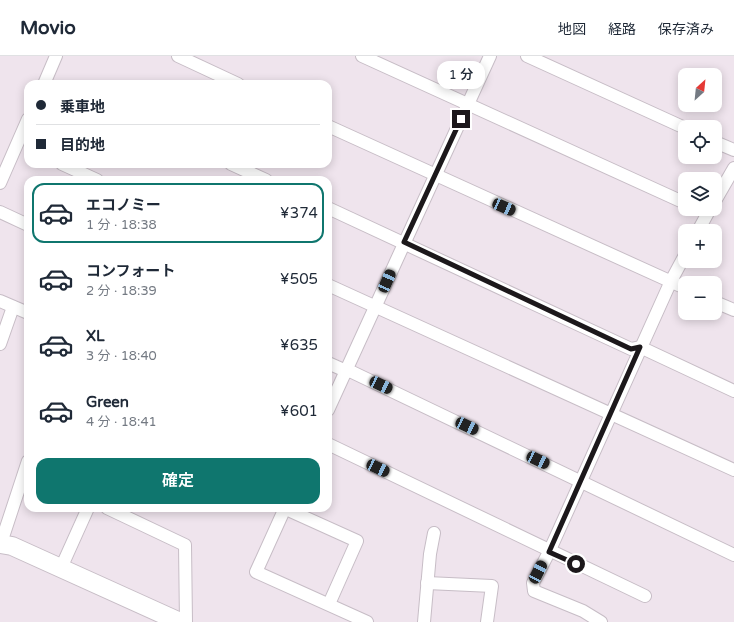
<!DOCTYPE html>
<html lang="ja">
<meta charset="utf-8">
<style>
body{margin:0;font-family:"Varela Round","Noto Sans JP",sans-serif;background:#f6f6f7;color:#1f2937;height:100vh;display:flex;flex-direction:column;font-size:15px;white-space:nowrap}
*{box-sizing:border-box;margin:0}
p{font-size:13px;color:#747a83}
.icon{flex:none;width:22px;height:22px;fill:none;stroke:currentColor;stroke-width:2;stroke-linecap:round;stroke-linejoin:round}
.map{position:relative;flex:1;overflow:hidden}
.details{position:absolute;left:24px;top:120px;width:308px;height:336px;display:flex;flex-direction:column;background:#fff;border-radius:12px;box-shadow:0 2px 10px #0003}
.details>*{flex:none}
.hud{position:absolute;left:24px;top:24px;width:308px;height:88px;border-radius:12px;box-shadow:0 2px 10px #0003;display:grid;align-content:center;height:88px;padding:0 12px;background:#fff}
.needle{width:26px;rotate:27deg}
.controls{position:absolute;left:678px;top:12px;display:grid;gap:8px}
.controls a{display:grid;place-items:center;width:44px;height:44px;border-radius:8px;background:#fff;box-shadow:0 2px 10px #0003;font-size:20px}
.end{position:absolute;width:18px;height:18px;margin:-9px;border:5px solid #1c181b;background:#fff;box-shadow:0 0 0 2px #fff}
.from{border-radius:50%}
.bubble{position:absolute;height:28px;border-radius:12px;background:#fff;box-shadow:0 2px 10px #0003;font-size:13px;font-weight:600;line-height:28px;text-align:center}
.car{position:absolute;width:12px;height:24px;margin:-12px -6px;border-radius:5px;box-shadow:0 0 3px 1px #0007;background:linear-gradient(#222 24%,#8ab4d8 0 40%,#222 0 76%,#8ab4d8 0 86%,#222 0)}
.hud b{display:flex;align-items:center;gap:14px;height:38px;font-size:15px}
.hud b+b{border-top:1px solid #e0e1e3}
.hud i{width:10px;height:10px;background:#1f2937}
ul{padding:7px 0 0;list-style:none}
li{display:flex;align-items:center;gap:12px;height:60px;margin:0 8px 6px;padding:0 4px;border:2px solid transparent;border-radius:12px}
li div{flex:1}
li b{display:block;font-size:15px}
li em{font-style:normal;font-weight:600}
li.on{border-color:#0f766e}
li>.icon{width:36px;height:36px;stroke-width:1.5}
.primary-button{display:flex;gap:8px;margin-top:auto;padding:8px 12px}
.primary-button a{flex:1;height:46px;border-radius:12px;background:#0f766e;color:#fff;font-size:16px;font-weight:600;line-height:46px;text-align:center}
header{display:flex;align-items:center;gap:24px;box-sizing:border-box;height:56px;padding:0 20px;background:#fff;border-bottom:1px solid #e0e1e3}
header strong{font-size:19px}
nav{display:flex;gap:22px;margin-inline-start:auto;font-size:14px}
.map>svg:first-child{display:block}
</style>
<header>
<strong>Movio</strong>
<nav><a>地図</a><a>経路</a><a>保存済み</a></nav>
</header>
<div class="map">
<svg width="734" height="566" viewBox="0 0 734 566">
<rect width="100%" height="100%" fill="#efe4ed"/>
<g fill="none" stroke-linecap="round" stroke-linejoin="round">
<!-- street casing -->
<g stroke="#c7bdc6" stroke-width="14">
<g id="street">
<path d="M178,0L238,28"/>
<path d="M362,0L685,147"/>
<path d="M527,0L685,72"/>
<path d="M44,28L56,0"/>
<path d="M328,70L685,232"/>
<path d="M715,86L734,94"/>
<path d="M62,108L97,124"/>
<path d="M231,108L266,124"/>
<path d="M0,127L28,63"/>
<path d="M715,145L734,112"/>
<path d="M328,152L631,293L640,291L734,335"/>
<path d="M0,156L28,169"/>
<path d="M698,175L710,153"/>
<path d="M328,229L734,414"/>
<path d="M0,245L28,257"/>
<path d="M715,246L734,254"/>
<path d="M0,288L13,251"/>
<path d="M328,307L346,315L352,316L734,499"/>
<path d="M328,354L490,0"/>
<path d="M328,388L645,540"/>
<path d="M107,452L185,489L186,566"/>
<path d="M284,452L357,485L329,548"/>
<path d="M285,452L256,516L367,566"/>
<path d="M0,490L28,405"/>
<path d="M61,512L88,452"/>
<path d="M427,527L492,530L487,566"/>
<path d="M424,566L430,498L434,477"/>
<path d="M601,566L583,555L534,535L533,527L549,496L671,225L685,199"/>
</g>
</g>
<!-- secondary casing -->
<g stroke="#c7bdc6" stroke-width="20">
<path id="secondary" d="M1,488L12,490L180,566"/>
</g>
<!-- street -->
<use href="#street" stroke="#fff" stroke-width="12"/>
<!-- secondary -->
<use href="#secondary" stroke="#fff" stroke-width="18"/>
</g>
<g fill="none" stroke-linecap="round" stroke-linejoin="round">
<!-- route -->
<path stroke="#1c181b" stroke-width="5" d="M461,63L404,186L631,293L640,291L549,496L576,508"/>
</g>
</svg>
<div class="controls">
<a><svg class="needle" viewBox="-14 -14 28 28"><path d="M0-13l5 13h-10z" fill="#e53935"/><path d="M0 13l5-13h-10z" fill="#747a83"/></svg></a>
<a><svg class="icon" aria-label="locate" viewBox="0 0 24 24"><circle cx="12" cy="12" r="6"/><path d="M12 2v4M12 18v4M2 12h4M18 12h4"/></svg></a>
<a><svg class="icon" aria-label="layers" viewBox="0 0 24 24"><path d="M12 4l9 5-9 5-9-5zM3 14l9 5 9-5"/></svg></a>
<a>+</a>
<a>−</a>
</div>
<i class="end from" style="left:576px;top:508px"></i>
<i class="end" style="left:461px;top:63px"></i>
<div class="bubble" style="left:437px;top:5px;width:48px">1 分</div>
<i class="car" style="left:504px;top:151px;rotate:114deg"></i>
<i class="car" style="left:387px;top:225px;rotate:24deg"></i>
<i class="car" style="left:381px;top:329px;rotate:115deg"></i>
<i class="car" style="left:467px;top:370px;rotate:115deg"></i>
<i class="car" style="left:538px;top:404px;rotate:115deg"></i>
<i class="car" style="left:378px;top:412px;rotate:115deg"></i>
<i class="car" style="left:538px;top:516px;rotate:27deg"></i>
<div class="hud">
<b><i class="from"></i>乗車地</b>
<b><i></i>目的地</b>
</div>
<section class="details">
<ul>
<li class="on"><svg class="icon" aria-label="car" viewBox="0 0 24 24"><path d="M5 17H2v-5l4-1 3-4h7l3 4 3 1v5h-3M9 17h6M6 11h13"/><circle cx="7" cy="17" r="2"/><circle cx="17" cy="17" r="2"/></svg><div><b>エコノミー</b><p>1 分 · 18:38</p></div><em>¥374</em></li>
<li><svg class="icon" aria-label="car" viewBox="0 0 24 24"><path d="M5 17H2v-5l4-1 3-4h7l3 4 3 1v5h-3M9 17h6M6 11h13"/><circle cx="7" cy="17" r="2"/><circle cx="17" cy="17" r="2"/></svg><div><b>コンフォート</b><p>2 分 · 18:39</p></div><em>¥505</em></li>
<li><svg class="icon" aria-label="car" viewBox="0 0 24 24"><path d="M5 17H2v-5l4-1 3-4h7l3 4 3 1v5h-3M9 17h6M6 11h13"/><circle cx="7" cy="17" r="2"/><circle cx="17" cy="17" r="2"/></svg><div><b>XL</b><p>3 分 · 18:40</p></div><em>¥635</em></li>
<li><svg class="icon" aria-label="car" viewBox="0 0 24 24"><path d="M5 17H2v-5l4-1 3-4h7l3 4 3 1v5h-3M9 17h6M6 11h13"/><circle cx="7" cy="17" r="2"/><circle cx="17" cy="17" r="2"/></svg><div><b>Green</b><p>4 分 · 18:41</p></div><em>¥601</em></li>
</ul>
<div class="primary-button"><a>確定</a></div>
</section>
</div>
